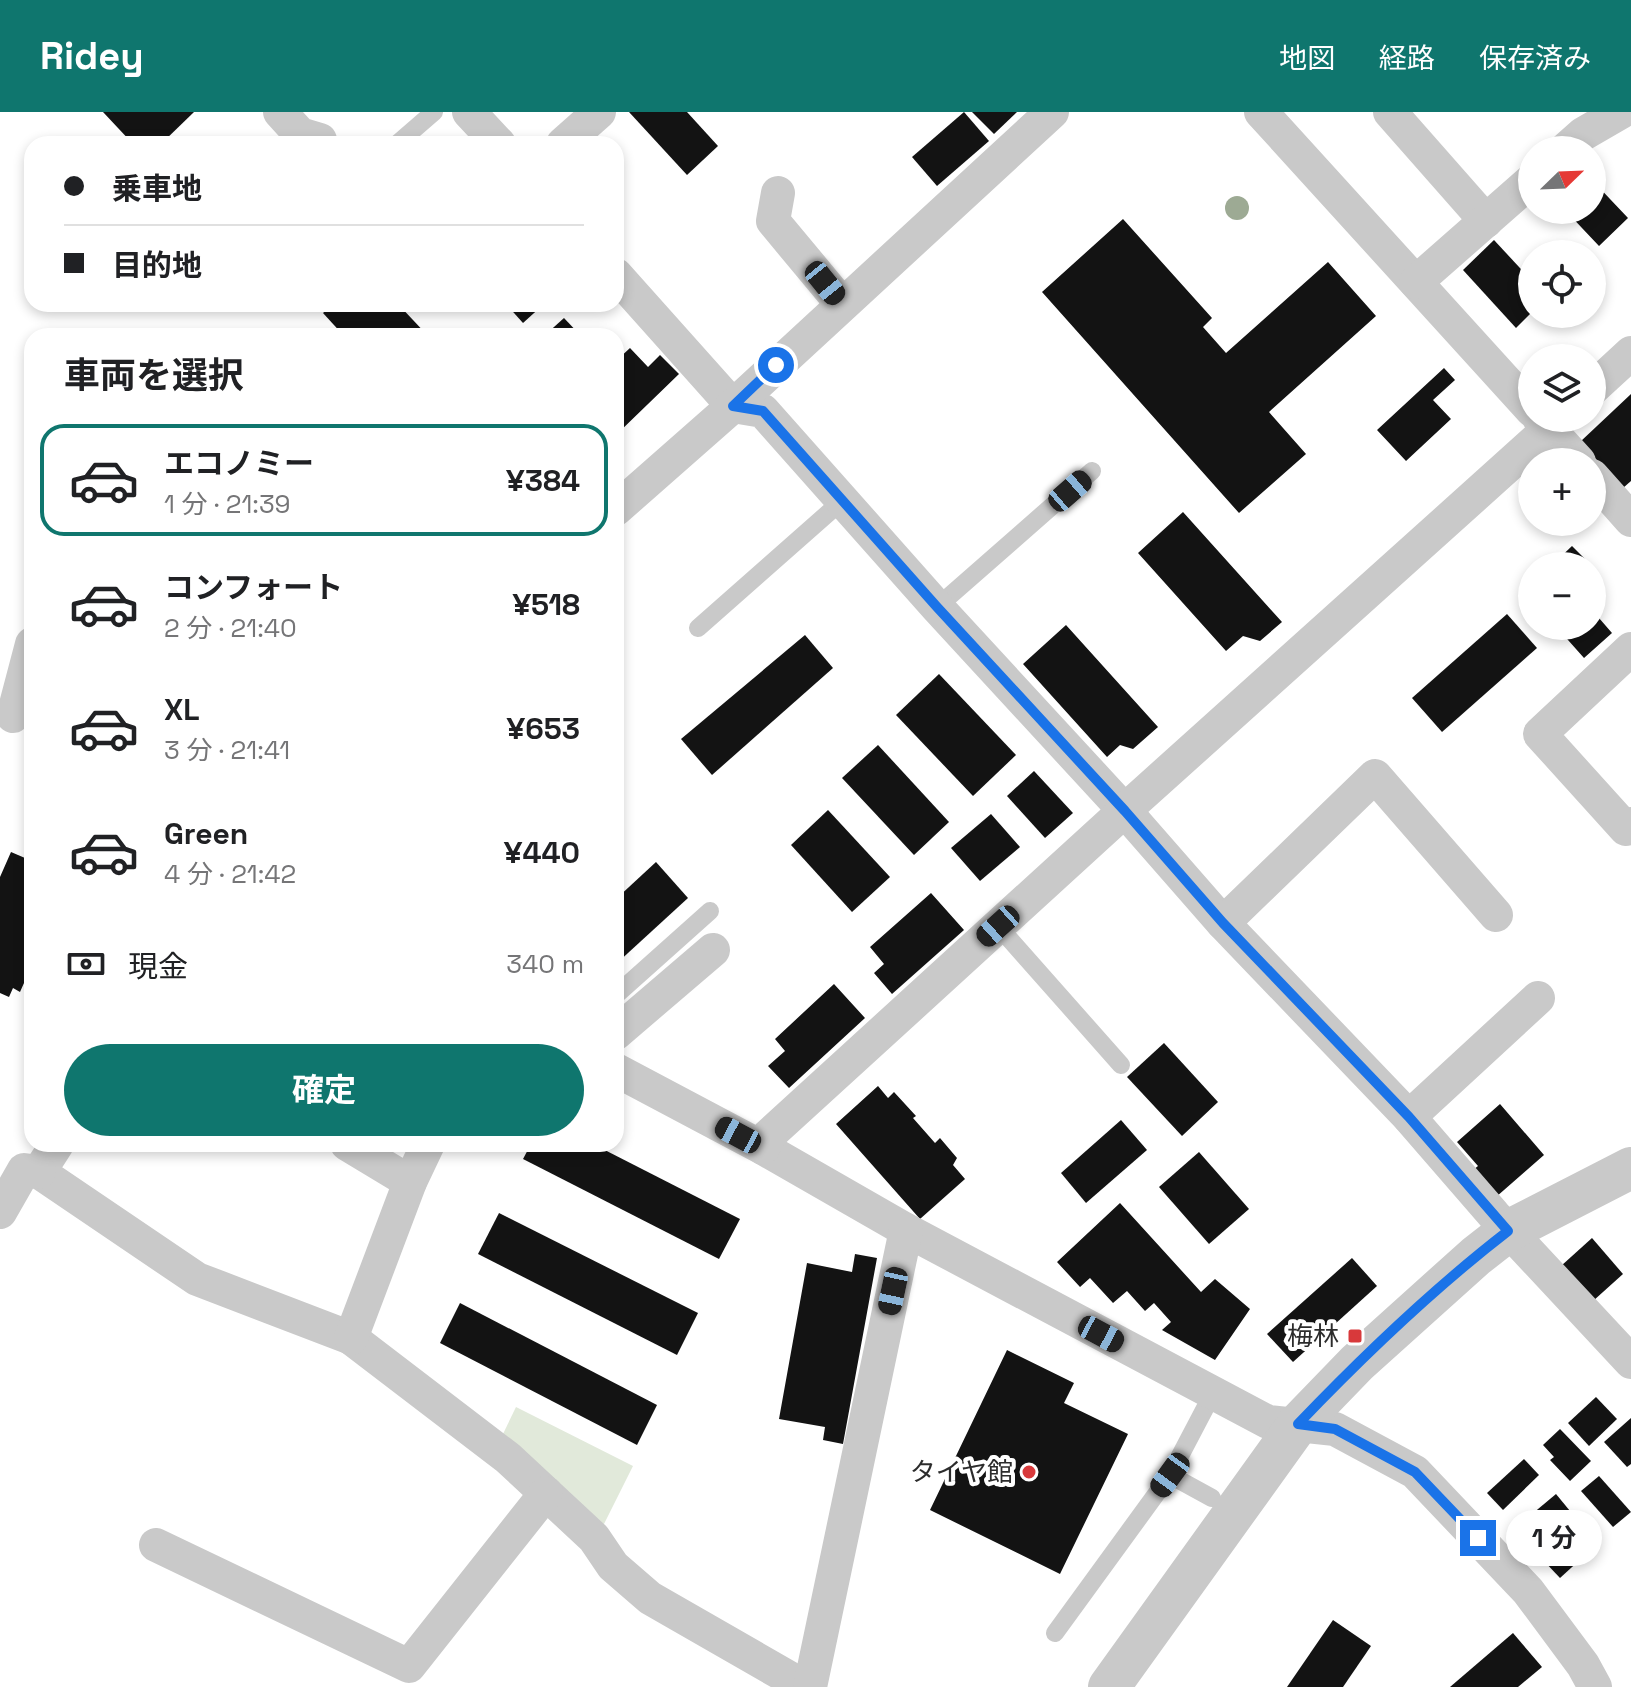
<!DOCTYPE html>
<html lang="ja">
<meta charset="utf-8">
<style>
body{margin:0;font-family:"Space Grotesk","Noto Sans JP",sans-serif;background:#f6f6f6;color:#202124;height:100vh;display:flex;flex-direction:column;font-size:30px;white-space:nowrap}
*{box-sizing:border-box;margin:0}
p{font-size:26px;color:#757577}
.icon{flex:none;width:44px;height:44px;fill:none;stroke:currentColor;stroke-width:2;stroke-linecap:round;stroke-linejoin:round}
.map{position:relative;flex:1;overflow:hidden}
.sheet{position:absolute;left:24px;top:216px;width:600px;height:824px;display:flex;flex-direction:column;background:#fff;border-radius:24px;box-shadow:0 4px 12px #0003}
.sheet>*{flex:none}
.top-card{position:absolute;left:24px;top:24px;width:600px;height:176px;border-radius:24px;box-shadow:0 4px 12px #0003;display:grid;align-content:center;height:176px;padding:0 40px;background:#fff}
.needle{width:52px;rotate:67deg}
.buttons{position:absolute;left:1518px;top:24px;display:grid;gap:16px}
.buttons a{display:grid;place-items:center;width:88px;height:88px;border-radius:50%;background:#fff;box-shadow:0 4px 12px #0003;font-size:40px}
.end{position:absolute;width:36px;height:36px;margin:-18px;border:10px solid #1a73e8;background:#fff;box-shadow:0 0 0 4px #fff}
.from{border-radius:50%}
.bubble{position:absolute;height:56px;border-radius:28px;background:#fff;box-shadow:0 4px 12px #0003;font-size:26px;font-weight:700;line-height:56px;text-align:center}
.car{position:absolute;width:24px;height:48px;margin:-24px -12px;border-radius:10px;box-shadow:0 0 6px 2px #0007;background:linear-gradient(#222 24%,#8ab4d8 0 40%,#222 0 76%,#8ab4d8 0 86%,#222 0)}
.top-card b{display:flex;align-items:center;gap:28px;height:76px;font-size:30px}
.top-card b+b{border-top:2px solid #e0e0e0}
.top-card i{width:20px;height:20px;background:#202124}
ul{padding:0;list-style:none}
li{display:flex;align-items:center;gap:24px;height:112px;margin:0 16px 12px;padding:0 24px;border:4px solid transparent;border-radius:24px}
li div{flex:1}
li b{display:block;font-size:30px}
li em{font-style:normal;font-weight:700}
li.selected{border-color:#0f766e}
li>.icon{width:72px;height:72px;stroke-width:1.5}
h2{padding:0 40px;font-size:36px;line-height:96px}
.pay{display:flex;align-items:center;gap:20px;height:88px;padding:0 40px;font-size:30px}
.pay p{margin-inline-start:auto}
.button{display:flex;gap:16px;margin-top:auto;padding:16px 40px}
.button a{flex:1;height:92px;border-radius:48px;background:#0f766e;color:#fff;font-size:32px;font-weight:700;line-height:92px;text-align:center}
header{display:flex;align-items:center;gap:48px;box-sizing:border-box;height:112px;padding:0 40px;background:#0f766e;color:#fff}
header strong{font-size:38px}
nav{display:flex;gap:44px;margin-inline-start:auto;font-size:28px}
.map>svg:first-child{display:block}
</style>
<header>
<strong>Ridey</strong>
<nav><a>地図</a><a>経路</a><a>保存済み</a></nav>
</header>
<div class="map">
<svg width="1631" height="1575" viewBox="0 0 1631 1575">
<rect width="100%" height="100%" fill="#fff"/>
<!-- green -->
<path fill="#e1e9da" d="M516,1295L633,1354L601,1418L502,1324Z"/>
<!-- building -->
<g fill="#131313">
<path d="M103,0H194L161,32H133Z"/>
<path d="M629,0H687L718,34L687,63Z"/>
<path d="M964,0L989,29L937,74L912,45Z"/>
<path d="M972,0H1017L994,22Z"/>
<path d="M1592,68L1628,106L1599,134L1565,98H1592Z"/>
<path d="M1123,107L1212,206L1203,215L1226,241L1328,150L1376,204L1269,300L1306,342L1239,401L1042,180Z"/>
<path d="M1494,128L1532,169V200L1516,216L1463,158Z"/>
<path d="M333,192H398L428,224H344L323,201Z"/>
<path d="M506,192H544L523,211Z"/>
<path d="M564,206L581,224H544Z"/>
<path d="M630,236L648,255L660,243L679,262L616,323V249Z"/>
<path d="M1444,256L1455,268L1433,288L1451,307L1406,349L1377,318Z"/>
<path d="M1631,282V369L1623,376L1580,330Z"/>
<path d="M1183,400L1282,510L1260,529L1243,524L1226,539L1138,441Z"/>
<path d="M1572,434L1592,454H1551Z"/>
<path d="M1532,472V494L1521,483Z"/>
<path d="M1592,498L1612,521L1584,546L1560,519L1566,514H1592Z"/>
<path d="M1507,502L1537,536L1442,620L1412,586Z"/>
<path d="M1066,513L1158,615L1133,637L1120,633L1107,645L1023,552Z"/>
<path d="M805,523L833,556L712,663L681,627Z"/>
<path d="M939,562L1016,643L973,684L896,603Z"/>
<path d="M878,633L949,710L914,743L842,666Z"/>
<path d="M1034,659L1073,701L1045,726L1007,684Z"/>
<path d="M828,698L890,765L852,800L791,733Z"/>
<path d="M991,702L1020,735L980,769L951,736Z"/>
<path d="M11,740L32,749V853L20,880L13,876L9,885L0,881V765Z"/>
<path d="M656,750L688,786L616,852V787Z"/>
<path d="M931,781L964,818L892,882L874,861L884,852L870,835Z"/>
<path d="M834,872L865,906L789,976L768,954L785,939L775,927Z"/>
<path d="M1164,931L1218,990L1182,1024L1127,965Z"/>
<path d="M878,974L888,986L894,980L916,1004L913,1006L935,1031L940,1026L957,1046L953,1053L965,1067L920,1107L836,1012Z"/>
<path d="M1500,992L1544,1043L1496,1085L1473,1058L1478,1054L1457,1030Z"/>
<path d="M1121,1008L1147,1038L1086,1091L1061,1061Z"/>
<path d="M531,1032H593L740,1107L719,1147L523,1047Z"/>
<path d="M1199,1040L1249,1097L1209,1132L1159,1075Z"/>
<path d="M1120,1091L1201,1180L1215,1167L1250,1197L1215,1248L1162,1218L1171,1210L1154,1191L1145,1199L1127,1179L1113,1191L1090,1166L1080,1175L1057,1150Z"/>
<path d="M499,1101L698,1201L677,1243L478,1142Z"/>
<path d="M1592,1126L1623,1162L1593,1189L1561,1154Z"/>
<path d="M855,1142L877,1146L843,1332L823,1328L825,1315L779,1307L807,1151L852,1160Z"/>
<path d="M1352,1146L1377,1174L1293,1250L1267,1222Z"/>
<path d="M460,1191L657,1293L637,1333L440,1231Z"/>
<path d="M1007,1238L1074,1271L1064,1291L1128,1322L1060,1462L930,1398Z"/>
<path d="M1596,1285L1617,1307L1589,1334L1568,1311Z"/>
<path d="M1631,1306V1352L1627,1355L1604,1330Z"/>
<path d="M1560,1317L1591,1349L1570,1369L1550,1348L1554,1345L1543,1333Z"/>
<path d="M1524,1347L1539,1363L1503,1398L1487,1381Z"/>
<path d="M1599,1364L1631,1400L1613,1415L1581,1379Z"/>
<path d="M1556,1382L1570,1399L1528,1436L1513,1418Z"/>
<path d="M1577,1416L1594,1435L1560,1466L1543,1448Z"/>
<path d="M1333,1508L1371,1534L1343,1575H1287Z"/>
<path d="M1513,1521L1542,1555L1518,1575H1450Z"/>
</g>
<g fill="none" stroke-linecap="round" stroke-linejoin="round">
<!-- service -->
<g stroke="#c9c9c9" stroke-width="18">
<path d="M397,32L434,0"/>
<path d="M937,495L1092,359"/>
<path d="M698,516L843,388"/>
<path d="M998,814L1121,953"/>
<path d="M616,883L710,799"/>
<path d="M1170,1363L1213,1281"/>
<path d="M1055,1521L1170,1363L1212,1386"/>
</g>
<!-- minor -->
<g stroke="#c9c9c9" stroke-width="34">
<path d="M280,0L300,22L320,28"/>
<path d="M469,0L499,32"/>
<path d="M1261,0L1532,298"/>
<path d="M1390,0L1486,109"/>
<path d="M563,32L599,0"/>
<path d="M1565,38L1583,22L1621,0"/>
<path d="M778,81L773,109L842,192"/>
<path d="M616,163L733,294L763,299L937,495L1125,699L1223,811L1409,1005L1494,1103L1631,1250"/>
<path d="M1416,170L1532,68"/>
<path d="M1592,277L1631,241"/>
<path d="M1539,306L1579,350"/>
<path d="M1592,364L1631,408"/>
<path d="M616,397L733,294L1052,0"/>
<path d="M1631,537L1540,622L1626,717L1631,712"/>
<path d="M13,604L32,532"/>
<path d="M1223,811L1375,664L1496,803"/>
<path d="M616,921L713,838"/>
<path d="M616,958L763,1036L906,1118L1268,1310L1335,1317L1415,1360L1528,1479L1583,1553L1595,1575"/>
<path d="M1409,1005L1538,886"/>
<path d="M57,1032L39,1060L197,1167L351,1226L508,1346L594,1426L613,1454L650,1486L805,1575"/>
<path d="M347,1032L410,1070"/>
<path d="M763,1036L768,1024L1134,690L1561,306"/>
<path d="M0,1100L24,1058L39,1060"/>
<path d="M351,1226L410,1070L428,1032"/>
<path d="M156,1433L409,1554L546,1381"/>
<path d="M810,1575L906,1118"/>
</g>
<!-- tertiary -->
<path stroke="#c9c9c9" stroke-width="42" d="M1109,1575L1298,1312L1357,1251L1476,1144L1508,1119L1631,1056"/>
</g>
<!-- trees -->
<circle fill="#9daa94" cx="1237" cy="96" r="12"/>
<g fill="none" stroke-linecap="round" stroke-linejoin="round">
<!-- route -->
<path stroke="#1a73e8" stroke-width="10" d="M776,253L733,294L763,299L937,495L1125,699L1223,811L1409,1005L1508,1119C1433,1177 1364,1243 1298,1312L1335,1317L1415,1360L1478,1426"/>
</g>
<!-- markers -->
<g fill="#d8393b" stroke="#fff" stroke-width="3">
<rect x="1347" y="1216" width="16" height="16" rx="4"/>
<circle cx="1029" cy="1360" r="8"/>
</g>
<g text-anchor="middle" stroke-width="8" stroke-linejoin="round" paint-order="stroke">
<!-- poi labels -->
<g font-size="26" fill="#2c2c2c" stroke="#fff" text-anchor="end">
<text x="1339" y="1233">梅林</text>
<text x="1013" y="1369">タイヤ館</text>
</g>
</g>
</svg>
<div class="buttons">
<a><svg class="needle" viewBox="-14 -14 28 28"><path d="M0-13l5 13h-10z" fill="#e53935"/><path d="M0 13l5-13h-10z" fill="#757577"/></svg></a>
<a><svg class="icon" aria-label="locate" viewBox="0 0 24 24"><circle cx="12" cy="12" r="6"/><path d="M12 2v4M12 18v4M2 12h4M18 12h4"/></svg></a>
<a><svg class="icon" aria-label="layers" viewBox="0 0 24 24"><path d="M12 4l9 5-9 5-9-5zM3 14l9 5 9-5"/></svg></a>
<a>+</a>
<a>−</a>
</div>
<i class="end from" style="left:776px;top:253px"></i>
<i class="end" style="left:1478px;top:1426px"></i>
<div class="bubble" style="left:1506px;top:1398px;width:96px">1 分</div>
<i class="car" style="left:825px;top:171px;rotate:141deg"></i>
<i class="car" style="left:1070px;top:379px;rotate:49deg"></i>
<i class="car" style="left:998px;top:814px;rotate:228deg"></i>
<i class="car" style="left:738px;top:1023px;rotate:298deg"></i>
<i class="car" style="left:893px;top:1179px;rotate:192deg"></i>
<i class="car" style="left:1101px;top:1222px;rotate:118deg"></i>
<i class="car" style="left:1170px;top:1363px;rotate:216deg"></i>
<div class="top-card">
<b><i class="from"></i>乗車地</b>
<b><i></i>目的地</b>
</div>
<section class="sheet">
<h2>車両を選択</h2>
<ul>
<li class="selected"><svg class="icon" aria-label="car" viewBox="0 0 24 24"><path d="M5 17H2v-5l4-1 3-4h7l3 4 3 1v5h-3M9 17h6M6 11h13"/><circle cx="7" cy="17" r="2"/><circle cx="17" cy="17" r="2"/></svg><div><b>エコノミー</b><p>1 分 · 21:39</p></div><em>¥384</em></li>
<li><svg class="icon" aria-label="car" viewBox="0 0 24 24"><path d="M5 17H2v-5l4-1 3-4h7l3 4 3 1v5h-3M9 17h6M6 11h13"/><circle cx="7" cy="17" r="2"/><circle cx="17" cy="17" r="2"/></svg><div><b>コンフォート</b><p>2 分 · 21:40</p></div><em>¥518</em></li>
<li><svg class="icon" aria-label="car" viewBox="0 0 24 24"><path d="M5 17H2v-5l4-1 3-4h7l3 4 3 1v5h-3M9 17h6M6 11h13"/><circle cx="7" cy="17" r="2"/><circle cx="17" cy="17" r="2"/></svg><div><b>XL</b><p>3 分 · 21:41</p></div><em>¥653</em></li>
<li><svg class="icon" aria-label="car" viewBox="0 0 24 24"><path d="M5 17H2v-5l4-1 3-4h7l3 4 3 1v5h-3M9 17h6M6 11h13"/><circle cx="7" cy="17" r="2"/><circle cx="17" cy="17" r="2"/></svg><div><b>Green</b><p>4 分 · 21:42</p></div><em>¥440</em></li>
</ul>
<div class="pay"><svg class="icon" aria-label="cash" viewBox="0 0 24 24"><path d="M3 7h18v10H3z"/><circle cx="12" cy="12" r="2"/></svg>現金<p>340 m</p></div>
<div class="button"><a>確定</a></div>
</section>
</div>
